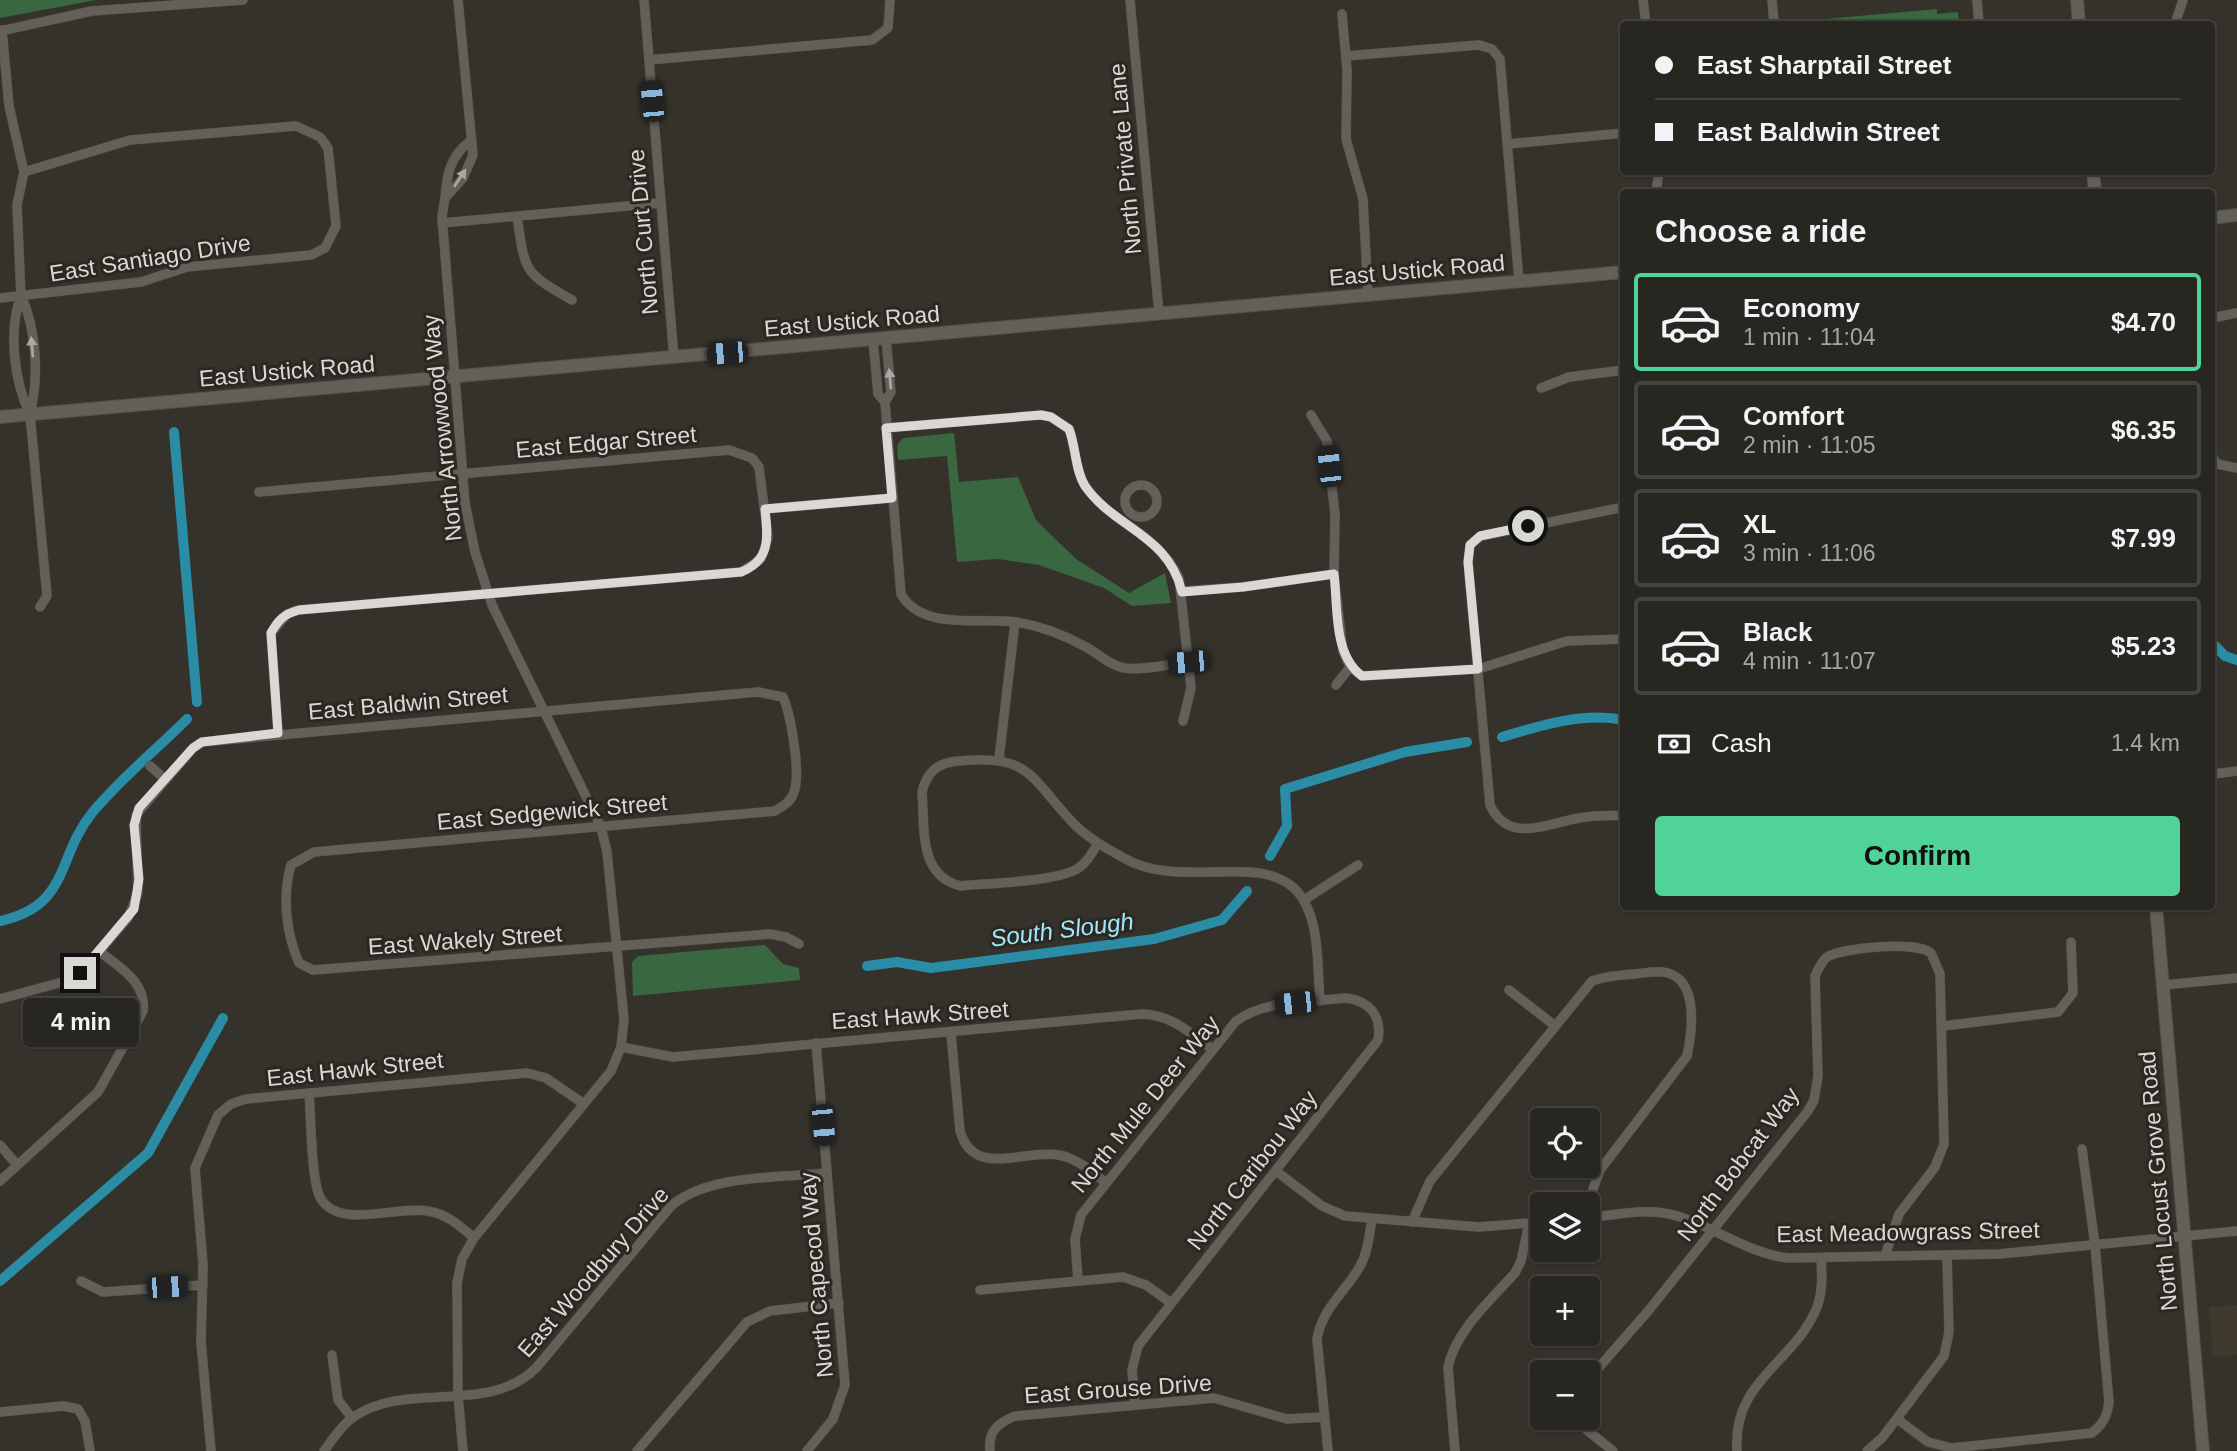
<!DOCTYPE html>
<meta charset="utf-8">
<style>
body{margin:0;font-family:Helvetica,sans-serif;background:#34322d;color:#f1f3f6;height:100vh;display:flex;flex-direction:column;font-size:26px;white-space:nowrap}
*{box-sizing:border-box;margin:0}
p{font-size:23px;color:#a5a5a5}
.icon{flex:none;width:38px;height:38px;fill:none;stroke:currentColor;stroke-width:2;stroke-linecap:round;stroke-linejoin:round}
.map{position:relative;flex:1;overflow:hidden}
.side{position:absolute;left:1620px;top:189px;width:595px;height:721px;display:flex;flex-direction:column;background:#282620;border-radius:7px;box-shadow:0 2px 5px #0004,0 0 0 2px #44433e}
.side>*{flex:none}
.top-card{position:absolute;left:1620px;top:21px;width:595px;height:154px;border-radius:7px;box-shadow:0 2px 5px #0004,0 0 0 2px #44433e;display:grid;align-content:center;height:154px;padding:0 35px;background:#282620}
.controls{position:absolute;left:1530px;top:1108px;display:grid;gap:14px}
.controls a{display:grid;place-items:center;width:70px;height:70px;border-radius:7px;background:#282620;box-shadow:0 2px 5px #0004,0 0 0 2px #44433e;font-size:35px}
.end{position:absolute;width:32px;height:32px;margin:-16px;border:9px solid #dad8d4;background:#111;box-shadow:0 0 0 4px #111}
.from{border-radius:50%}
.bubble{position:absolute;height:49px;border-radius:7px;background:#282620;box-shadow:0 2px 5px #0004,0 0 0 2px #44433e;font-size:23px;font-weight:800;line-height:49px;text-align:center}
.car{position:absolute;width:21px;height:42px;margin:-21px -10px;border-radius:9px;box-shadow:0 0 5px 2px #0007;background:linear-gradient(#222 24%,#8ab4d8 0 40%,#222 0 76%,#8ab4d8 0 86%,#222 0)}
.top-card b{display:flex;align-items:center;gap:24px;height:66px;font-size:26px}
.top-card b+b{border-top:2px solid #44433e}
.top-card i{width:18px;height:18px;background:#f1f3f6}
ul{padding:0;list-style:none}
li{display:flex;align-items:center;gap:21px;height:98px;margin:0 14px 10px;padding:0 21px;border:4px solid #44433e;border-radius:7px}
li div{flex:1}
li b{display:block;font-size:26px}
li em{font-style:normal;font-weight:800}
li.on{border-color:#4fd399}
li>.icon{width:63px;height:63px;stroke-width:1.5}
h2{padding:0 35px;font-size:32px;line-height:84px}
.pay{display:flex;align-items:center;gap:18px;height:77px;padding:0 35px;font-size:26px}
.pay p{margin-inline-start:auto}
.action{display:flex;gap:14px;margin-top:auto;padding:14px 35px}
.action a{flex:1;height:80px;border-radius:7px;background:#4fd399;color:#111;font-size:28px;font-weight:800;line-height:80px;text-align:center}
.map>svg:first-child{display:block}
</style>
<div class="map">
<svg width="2237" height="1451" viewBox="0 0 2237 1451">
<rect width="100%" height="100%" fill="#35322b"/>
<!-- built -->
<path fill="#3f3a2d" d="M2237,1305V1355L2213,1357L2209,1307Z"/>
<!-- green -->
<g fill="#386740">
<path d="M0,0H96L0,18Z"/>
<path d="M1937,9V14L1958,12L1959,24H1815L1814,20Z"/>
<path d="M954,433L959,482L1018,477L1036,520L1076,559L1129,593L1165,573L1171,603L1132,606L1104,588L1039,565L998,559L957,562L947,456L898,460L897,445L903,438Z"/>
<path d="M765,945L783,964L799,968L800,980L633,996L632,962L638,956Z"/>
</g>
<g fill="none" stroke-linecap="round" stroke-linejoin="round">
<!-- canal -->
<g stroke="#2a8ca5" stroke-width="10">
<path d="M174,432L197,702"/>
<path d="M2212,643L2225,656L2237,660"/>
<path d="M1502,737C1542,725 1583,712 1624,720"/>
<path d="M1270,856L1287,826L1285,789L1405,752L1467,742"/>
<path d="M0,921C70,906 56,858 92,813C120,779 156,750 187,719"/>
<path d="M867,966L897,962L931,968L1154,939L1222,920L1247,891"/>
<path d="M0,1281L148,1153L223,1018"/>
</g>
<!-- minor casing -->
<g stroke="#514f49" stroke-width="10">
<g id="minor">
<path d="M458,0L473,155L463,178L445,198C447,174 450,157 469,142"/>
<path d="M644,0L674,358"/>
<path d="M1130,0L1159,314"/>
<path d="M1643,0L1646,24"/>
<path d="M1772,0L1774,24"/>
<path d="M1977,0L1979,24"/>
<path d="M1342,14L1347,70L1346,139L1363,199L1368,295"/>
<path d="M2175,24L2183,0"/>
<path d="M2,30L9,106L24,172L17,205L21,296"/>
<path d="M0,31L92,11L243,0"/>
<path d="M1346,56L1479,45L1492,49L1500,59L1519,281"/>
<path d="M649,60L872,40L888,28L890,0"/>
<path d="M1508,144L1624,133"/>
<path d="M1656,192L1659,172"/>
<path d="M445,198L442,216L465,503L475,552L492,605L601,827L607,852L624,1019L621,1047L611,1071L474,1238L462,1259L457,1283L458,1396L463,1451"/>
<path d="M517,216C525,272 523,272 572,300"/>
<path d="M442,223L660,203"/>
<path d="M0,298L141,282L187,267L311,255L325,248L336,226L328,148L320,137L296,126L130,140L24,172"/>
<path d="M2212,318L2237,313"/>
<path d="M873,340L878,394L885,402L891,392L886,339"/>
<path d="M1541,388L1569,377L1624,370"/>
<path d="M885,402L901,594C922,631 980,617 1016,622C1041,626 1064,635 1086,647C1099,654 1109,665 1124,668C1143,671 1169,664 1188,662"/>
<path d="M30,414C39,379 37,329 21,296C8,330 14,382 30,414L47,596L40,607"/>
<path d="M1311,415L1327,441L1335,515L1334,574L1343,652L1350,667L1362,676L1478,669L1567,641L1624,639"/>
<path d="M886,428L1041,415L1051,417L1069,429C1076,447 1075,471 1086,487C1112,524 1158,533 1179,578L1191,688L1183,721"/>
<path d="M2212,456L2217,464L2237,468"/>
<circle cx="1141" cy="501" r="16"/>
<path d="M259,492L729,450L752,458L759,467L768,538L761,559L741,572L298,610L287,614L271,633L278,733"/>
<path d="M1624,507L1481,536L1470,545L1468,562L1490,805C1507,842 1542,826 1574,819C1590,816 1607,815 1624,816"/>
<path d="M765,509L892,498"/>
<path d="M1182,591L1243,587L1334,574"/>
<path d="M1336,685L1350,667"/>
<path d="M999,759L1015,622"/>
<path d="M150,766L165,779"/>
<path d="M2214,774L2237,771"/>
<path d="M1098,843C1092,853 1087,863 1077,869C1054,882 989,883 961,886C918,876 925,828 922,792C927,772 937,763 958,761C1032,754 1029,777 1074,824C1088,838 1106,848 1122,857C1178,891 1256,852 1295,889C1321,915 1317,967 1320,1001"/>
<path d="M1304,900L1358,865"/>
<path d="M2163,985L2237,978"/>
<path d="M1509,990L1554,1025"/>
<path d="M0,999L70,980L80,973L128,918L138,893L136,815L193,748L202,742L758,692L783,697C791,716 801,773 794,792C791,802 783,806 775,811L314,852L291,865C282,896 286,933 299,963L313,970L770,934L786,937L799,944"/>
<path d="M1943,1026L2058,1012L2073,993L2071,942"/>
<path d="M951,1034L960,1131C974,1179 1023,1149 1059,1155C1078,1159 1091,1171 1106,1183"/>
<path d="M621,1047L673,1057L1142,1014C1172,1015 1189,1032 1212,1049"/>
<path d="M309,1093C311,1115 311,1184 321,1199C340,1230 398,1205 428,1211C447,1214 460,1226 474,1238"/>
<path d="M0,1145L17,1165"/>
<path d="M1276,1171L1322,1206L1345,1216L1479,1227L1542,1222"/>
<path d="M0,1181L98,1092L143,1011C147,982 119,967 99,951"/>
<path d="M1587,1218C1614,1215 1643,1208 1669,1214C1710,1223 1745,1253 1788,1258L1999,1254L2237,1231"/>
<path d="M1412,1222L1430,1181L1592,981C1606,976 1620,975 1635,974C1645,973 1657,970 1668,973C1699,982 1692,1032 1687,1056L1600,1170L1593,1189L1590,1218"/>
<path d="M1078,1280L1075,1239L1081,1215L1236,1021C1267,999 1310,1002 1346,998C1370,1001 1382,1016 1378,1040L1138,1346L1132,1370L1135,1404"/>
<path d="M81,1281L103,1292L203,1285"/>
<path d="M980,1290L1123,1277L1146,1285L1171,1303"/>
<path d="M332,1355L338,1400L352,1418"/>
<path d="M1587,1381L1649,1310L1808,1111L1814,1100L1818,1076L1815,976C1818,969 1821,962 1827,957C1844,947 1917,941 1931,953L1940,974L1944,1144L1935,1167L1899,1214L1885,1256"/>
<path d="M0,1412L63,1406L78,1409L85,1421L90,1451"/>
<path d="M1579,1418L1587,1430L1613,1451"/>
<path d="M1897,1419L1928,1442L1952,1448L2092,1433C2103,1424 2107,1417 2109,1402L2095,1245L2082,1149"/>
<path d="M211,1451L201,1342L203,1264L195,1168L218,1115L231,1104L246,1099L527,1073L546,1078L584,1104"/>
<path d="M324,1451C332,1440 341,1426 352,1418C407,1379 488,1417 537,1367L671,1206C708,1174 779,1178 827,1173"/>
<path d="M637,1451L747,1322L770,1311L839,1303"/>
<path d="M807,1451L833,1419L845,1385L816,1043"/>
<path d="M990,1451C988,1431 998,1423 1015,1416L1214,1398L1287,1419L1324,1417"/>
<path d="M1328,1451L1317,1339C1322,1309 1344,1293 1359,1268C1368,1253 1369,1236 1372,1219"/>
<path d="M1455,1451L1448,1367C1456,1330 1491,1300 1515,1273L1521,1261L1529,1224"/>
<path d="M1737,1451C1732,1380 1795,1363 1817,1307C1823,1291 1822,1274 1821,1258"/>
<path d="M1867,1451L1882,1438L1944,1356L1949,1332L1947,1255"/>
</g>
</g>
<!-- secondary casing -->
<g stroke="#514f49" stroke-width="14">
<g id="secondary">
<path d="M2077,0L2079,24"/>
<path d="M2093,172L2095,192"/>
<path d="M2212,218L2237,215"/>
<path d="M0,417L1624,272"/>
<path d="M2156,906L2203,1451"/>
</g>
</g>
<!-- minor -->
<use href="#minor" stroke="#636059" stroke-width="9"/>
<!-- secondary -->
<use href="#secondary" stroke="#636059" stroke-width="12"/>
</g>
<!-- one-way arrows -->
<defs><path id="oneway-solid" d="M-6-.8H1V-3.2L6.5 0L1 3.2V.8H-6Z" transform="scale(1.75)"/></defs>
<g fill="#aaa8a3">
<use href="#oneway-solid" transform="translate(460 178) rotate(-56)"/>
<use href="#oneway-solid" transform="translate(32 347) rotate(-95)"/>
<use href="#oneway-solid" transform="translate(890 379) rotate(-95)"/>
</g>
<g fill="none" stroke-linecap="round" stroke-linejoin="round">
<!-- route -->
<path stroke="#dad8d4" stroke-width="9" d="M80,973L134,909L139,879L134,825L139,808L193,748L202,742L278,733L271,633C278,620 284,614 299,610L741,572C771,560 768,537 765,509L892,498L886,428L1041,415L1051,417L1069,429C1076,447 1075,470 1085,486C1115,529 1168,534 1182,592L1243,587L1334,574C1338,607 1333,655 1362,676L1478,669L1468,562L1470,545L1480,536L1528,526"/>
</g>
<g text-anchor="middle" stroke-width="6" stroke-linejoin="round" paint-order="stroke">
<!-- street labels -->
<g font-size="23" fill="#dad8d4" stroke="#2b2821">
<text transform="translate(1125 159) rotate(-95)" y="8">North Private Lane</text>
<text transform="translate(643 232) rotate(-95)" y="8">North Curt Drive</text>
<text transform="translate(150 258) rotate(-9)" y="8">East Santiago Drive</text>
<text transform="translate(1417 270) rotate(-5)" y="8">East Ustick Road</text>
<text transform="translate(852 321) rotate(-5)" y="8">East Ustick Road</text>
<text transform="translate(287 371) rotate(-5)" y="8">East Ustick Road</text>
<text transform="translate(442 428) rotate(-96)" y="8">North Arrowwood Way</text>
<text transform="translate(606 442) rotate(-5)" y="8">East Edgar Street</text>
<text transform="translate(408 703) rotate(-5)" y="8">East Baldwin Street</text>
<text transform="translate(552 812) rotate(-5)" y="8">East Sedgewick Street</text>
<text transform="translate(465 940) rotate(-4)" y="8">East Wakely Street</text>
<text transform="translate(920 1015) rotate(-4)" y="8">East Hawk Street</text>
<text transform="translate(355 1069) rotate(-6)" y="8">East Hawk Street</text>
<text transform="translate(1145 1104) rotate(-51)" y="8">North Mule Deer Way</text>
<text transform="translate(1738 1164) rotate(-53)" y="8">North Bobcat Way</text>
<text transform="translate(1252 1170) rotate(-52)" y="8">North Caribou Way</text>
<text transform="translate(2158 1181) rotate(-95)" y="8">North Locust Grove Road</text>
<text transform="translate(1908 1232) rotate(-1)" y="8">East Meadowgrass Street</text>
<text transform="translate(593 1272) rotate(-49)" y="8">East Woodbury Drive</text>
<text transform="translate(816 1275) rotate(-95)" y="8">North Capecod Way</text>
<text transform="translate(1118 1389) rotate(-4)" y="8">East Grouse Drive</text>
</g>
<!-- water labels -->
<g font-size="24" font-style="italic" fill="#a1e6fb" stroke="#2b2821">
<text transform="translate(1062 930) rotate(-7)" y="8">South Slough</text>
</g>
</g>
</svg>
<div class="controls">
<a><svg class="icon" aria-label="locate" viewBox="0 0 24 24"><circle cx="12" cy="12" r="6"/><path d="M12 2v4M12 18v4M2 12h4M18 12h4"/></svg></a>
<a><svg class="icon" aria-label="layers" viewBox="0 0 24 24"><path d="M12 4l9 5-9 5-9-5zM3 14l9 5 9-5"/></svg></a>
<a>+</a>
<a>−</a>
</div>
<i class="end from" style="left:1528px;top:526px"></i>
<i class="end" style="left:80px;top:973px"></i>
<div class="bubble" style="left:23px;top:998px;width:116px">4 min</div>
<i class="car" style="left:652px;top:101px;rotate:355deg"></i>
<i class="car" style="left:727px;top:353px;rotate:265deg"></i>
<i class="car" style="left:1329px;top:466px;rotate:354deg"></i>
<i class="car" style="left:1188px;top:662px;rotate:265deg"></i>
<i class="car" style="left:1295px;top:1003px;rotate:264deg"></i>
<i class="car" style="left:823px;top:1125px;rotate:175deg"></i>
<i class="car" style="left:167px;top:1287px;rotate:87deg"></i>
<div class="top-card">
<b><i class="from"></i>East Sharptail Street</b>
<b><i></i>East Baldwin Street</b>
</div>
<section class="side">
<h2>Choose a ride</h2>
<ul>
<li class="on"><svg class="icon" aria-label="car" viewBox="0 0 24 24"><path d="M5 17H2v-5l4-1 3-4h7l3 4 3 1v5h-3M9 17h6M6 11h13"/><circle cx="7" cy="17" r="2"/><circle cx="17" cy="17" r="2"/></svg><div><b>Economy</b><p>1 min · 11:04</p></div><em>$4.70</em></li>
<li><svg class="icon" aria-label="car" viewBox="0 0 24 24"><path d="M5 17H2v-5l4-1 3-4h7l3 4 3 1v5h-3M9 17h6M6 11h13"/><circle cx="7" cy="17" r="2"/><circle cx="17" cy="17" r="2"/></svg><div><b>Comfort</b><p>2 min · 11:05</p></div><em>$6.35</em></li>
<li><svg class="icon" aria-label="car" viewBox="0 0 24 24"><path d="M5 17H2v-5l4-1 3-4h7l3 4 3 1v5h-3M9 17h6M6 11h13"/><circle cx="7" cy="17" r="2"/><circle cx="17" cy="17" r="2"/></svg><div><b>XL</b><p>3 min · 11:06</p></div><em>$7.99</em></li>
<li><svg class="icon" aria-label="car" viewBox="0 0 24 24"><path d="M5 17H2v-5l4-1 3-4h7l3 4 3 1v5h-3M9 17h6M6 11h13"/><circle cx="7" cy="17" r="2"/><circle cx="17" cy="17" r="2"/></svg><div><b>Black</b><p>4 min · 11:07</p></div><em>$5.23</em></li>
</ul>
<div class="pay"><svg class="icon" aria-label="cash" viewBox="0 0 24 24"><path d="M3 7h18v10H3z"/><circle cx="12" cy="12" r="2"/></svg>Cash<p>1.4 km</p></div>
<div class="action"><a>Confirm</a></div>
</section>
</div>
